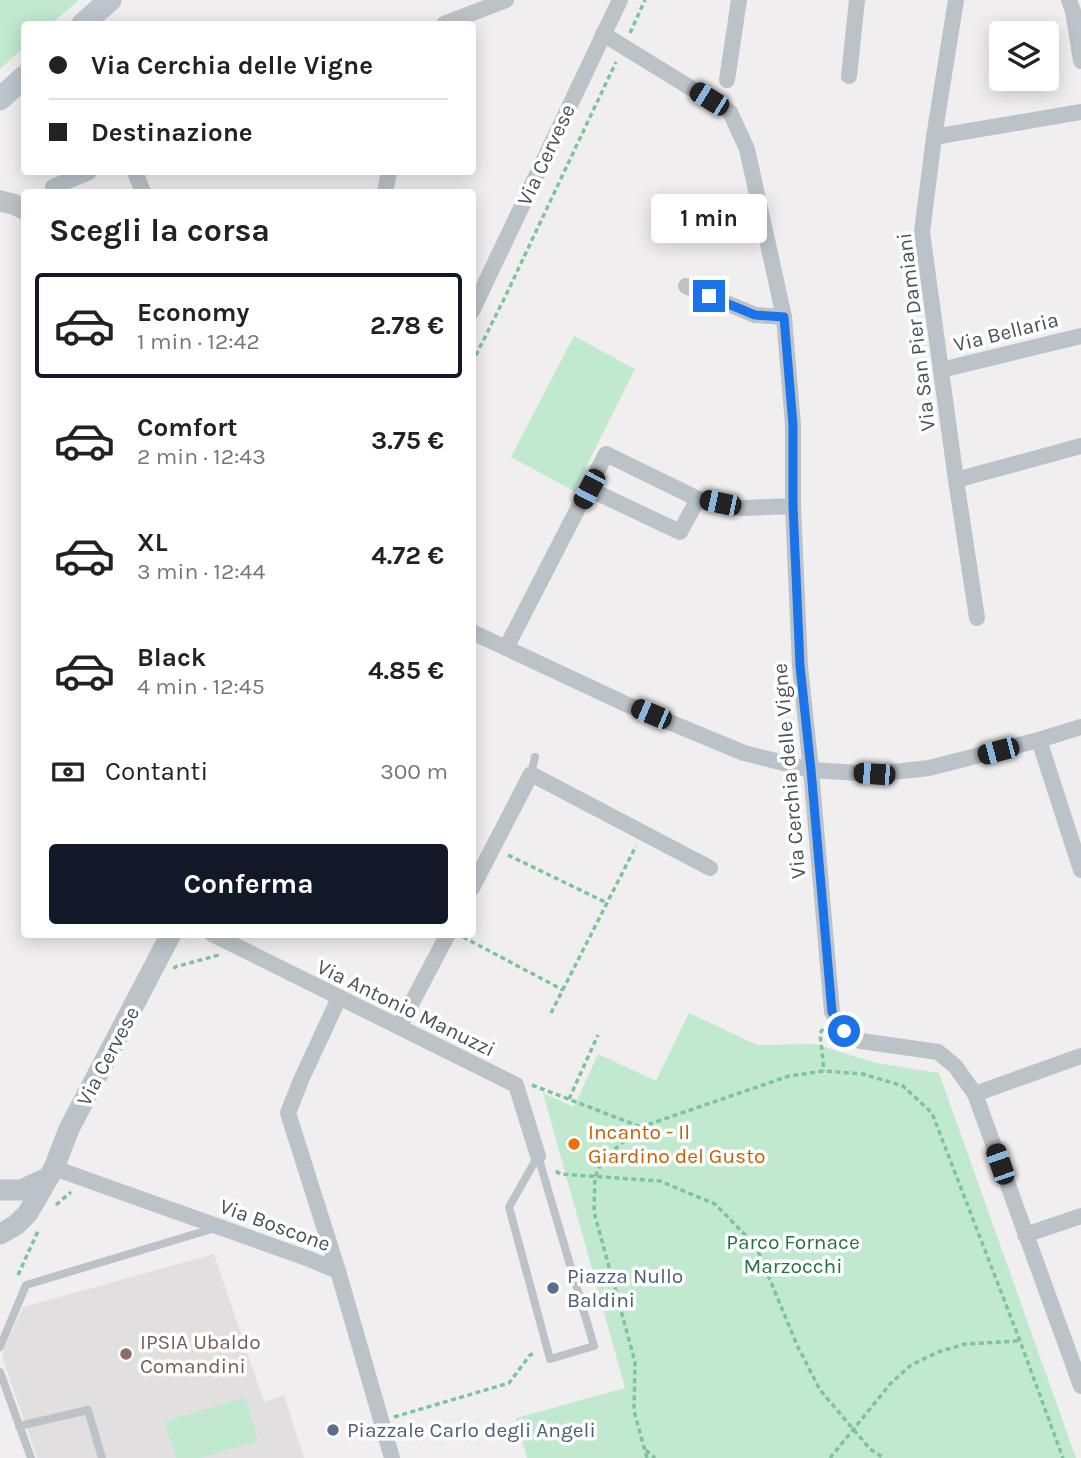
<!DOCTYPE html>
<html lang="it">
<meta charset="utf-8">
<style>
body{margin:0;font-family:Karla,sans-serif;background:#f6f6f6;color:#222;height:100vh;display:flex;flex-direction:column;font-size:26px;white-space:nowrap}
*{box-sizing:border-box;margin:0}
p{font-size:23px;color:#767676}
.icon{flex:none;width:38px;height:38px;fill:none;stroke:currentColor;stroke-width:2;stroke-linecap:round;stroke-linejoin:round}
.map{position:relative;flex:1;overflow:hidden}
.details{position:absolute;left:21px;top:189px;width:455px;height:749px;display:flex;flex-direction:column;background:#fff;border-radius:7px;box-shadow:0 4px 18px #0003}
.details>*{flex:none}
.guide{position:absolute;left:21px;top:21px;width:455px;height:154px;border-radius:7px;box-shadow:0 4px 18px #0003;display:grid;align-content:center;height:154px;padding:0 28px;background:#fff}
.tools{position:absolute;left:989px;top:21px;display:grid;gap:14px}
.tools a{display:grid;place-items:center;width:70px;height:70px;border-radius:7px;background:#fff;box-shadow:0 4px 18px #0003;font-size:35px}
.end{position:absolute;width:32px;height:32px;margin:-16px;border:9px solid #1a73e8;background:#fff;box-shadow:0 0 0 4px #fff}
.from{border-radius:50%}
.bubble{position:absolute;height:49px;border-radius:7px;background:#fff;box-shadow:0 4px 18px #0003;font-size:23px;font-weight:700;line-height:49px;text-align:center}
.car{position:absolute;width:21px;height:42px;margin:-21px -10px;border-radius:9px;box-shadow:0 0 5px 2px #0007;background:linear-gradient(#222 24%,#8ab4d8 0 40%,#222 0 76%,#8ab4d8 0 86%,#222 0)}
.guide b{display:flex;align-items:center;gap:24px;height:66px;font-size:26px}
.guide b+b{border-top:2px solid #e0e0e0}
.guide i{width:18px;height:18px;background:#222}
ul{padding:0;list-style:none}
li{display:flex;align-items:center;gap:21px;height:105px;margin:0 14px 10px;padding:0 14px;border:4px solid transparent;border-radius:7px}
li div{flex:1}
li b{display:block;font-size:26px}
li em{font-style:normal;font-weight:700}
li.active{border-color:#111827}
li>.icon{width:63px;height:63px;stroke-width:1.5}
h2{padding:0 28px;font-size:32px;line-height:84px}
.pay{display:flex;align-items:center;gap:18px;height:77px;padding:0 28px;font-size:26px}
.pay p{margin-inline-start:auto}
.cta{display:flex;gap:14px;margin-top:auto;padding:14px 28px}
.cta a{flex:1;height:80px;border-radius:7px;background:#111827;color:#fff;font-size:28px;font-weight:700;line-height:80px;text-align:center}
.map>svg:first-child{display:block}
</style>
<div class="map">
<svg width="1081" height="1458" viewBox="0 0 1081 1458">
<rect width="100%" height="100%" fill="#f0eeee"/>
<!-- education -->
<path fill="#e1dfdf" d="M214,1254L264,1402L284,1395L304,1458H37L3,1359L4,1349L23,1307Z"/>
<!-- green -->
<g fill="#c1e9cf">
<path d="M0,0H79L51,24H24V47L0,69Z"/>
<path d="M574,336L635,369L574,491L511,457Z"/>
<path d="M689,1013L757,1045L815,1044L876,1063L939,1073L1076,1458H527L516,1418L625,1388L543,1093L574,1107L598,1054L656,1081Z"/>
<path d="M245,1397L258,1441L201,1458H176L164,1422Z"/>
</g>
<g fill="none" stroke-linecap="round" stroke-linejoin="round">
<!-- path -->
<g stroke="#7ec39f" stroke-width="3.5" stroke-dasharray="5 3.5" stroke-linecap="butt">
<path d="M630,33L645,0"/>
<path d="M472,363L506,295L616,62"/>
<path d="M508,855L607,903"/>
<path d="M463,937L563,990"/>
<path d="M174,969L175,967L219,955"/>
<path d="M551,1013L636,846"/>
<path d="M823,1029L820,1033L824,1071"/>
<path d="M532,1085L641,1127"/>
<path d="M569,1099L598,1035"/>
<path d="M556,1171L560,1174L660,1181L715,1204L756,1246L797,1345L820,1390L870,1449L884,1458"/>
<path d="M56,1205L71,1192"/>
<path d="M18,1275L38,1231"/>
<path d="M394,1417L509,1383L530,1355L536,1353"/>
<path d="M646,1450L655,1458"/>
<path d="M647,1458L634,1411L635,1362L594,1212L595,1177L603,1159L641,1127L789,1076L824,1071L863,1074L903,1086L932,1113L1020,1341L1063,1458"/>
<path d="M830,1458L891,1383L911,1365L938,1352L965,1344L1019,1341"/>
</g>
<!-- service -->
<g stroke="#bbc3c9" stroke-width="8">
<path d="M531,774L535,757"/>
<path d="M538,1156L594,1346L550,1359L509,1207Z"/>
<path d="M0,1347L26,1285L215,1228"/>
<path d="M0,1372L31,1458"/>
<path d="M19,1426L88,1410L102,1458"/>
</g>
<!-- minor -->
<g stroke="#bbc3c9" stroke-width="16">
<path d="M956,0L934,137L922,232L956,480L977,618"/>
<path d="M1069,0L1073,11L1081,61"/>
<path d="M444,24L506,0"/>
<path d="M603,34L730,112L747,149L784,317L793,425V506L800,666L811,770L832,1012L844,1031L861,1041L938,1052L955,1066L975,1094L1081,1386"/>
<path d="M849,76L857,0"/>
<path d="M727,80L739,0"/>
<path d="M934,137L1081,112"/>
<path d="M135,172L143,192"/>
<path d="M53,187L89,172"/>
<path d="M385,192L389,172"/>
<path d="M686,286L755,315L784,317"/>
<path d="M472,311L620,0"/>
<path d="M941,370L1081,336"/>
<path d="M956,480L1081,446"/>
<path d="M589,489L680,532L698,499"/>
<path d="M472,632L628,705L744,753L811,770L874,774L929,768L1039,740L1081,727"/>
<path d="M506,648L606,454L698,499L742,508L793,506"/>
<path d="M1039,740L1081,870"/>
<path d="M472,888L531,774L710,868"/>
<path d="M212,934L516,1085L538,1156"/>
<path d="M399,1027L448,934"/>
<path d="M975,1094L1081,1056"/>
<path d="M54,1168L309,1259L338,1271L392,1458"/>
<path d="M1025,1235L1081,1216"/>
<path d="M338,1271L288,1113L301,1080L339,998"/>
</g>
<!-- tertiary -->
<g stroke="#bbc3c9" stroke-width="21">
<path d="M0,201L13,204L24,209"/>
<path d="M0,1190H21L47,1178"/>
<path d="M0,1234L16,1225L28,1213L54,1168L69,1129L171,934"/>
</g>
<!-- secondary -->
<g stroke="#bcc5cd" stroke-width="23">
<path d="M83,24L110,0"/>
<path d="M0,99L24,77"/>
</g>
</g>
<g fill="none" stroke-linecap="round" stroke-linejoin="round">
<!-- route -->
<path stroke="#1a73e8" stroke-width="9" d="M709,296L755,315L784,317L793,425V506L800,666L811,770L832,1012L844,1031"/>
</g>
<!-- markers -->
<circle fill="#e8710a" stroke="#fff" stroke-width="2.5" cx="574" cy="1144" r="7"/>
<g fill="#5c6f8a" stroke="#fff" stroke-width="2.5">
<circle cx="553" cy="1288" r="7"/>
<circle cx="333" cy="1430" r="7"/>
</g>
<circle fill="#8d6e63" stroke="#fff" stroke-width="2.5" cx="126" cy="1354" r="7"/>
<g text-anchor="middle" stroke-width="7" stroke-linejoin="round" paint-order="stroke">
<!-- street labels -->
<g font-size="21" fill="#485259" stroke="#fff">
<text transform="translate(546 155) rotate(-65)" y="7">Via Cervese</text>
<text transform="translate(916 332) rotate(-97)" y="7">Via San Pier Damiani</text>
<text transform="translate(1006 332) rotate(-14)" y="7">Via Bellaria</text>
<text transform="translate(789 771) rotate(-95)" y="7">Via Cerchia delle Vigne</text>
<text transform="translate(406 1008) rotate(26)" y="7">Via Antonio Manuzzi</text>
<text transform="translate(108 1056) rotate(-62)" y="7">Via Cervese</text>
<text transform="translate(275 1225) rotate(20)" y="7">Via Boscone</text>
</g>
<!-- food labels -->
<g font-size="21" fill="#c56008" stroke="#fff" text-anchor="start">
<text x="588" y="1139">Incanto - Il<tspan x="588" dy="24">Giardino del Gusto</tspan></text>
</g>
<!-- park labels -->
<g font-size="21" fill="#227147" stroke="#fff">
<text x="793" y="1249">Parco Fornace<tspan x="793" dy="24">Marzocchi</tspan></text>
</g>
<!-- service labels -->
<g font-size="21" fill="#4e5e75" stroke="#fff" text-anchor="start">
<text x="567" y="1283">Piazza Nullo<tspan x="567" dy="24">Baldini</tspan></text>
<text x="347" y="1437">Piazzale Carlo degli Angeli</text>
</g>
<!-- education labels -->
<g font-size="21" fill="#785e54" stroke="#fff" text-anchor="start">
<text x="140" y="1349">IPSIA Ubaldo<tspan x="140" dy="24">Comandini</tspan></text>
</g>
</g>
</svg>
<div class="tools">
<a><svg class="icon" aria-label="layers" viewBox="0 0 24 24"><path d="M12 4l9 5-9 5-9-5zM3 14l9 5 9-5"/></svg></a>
</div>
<i class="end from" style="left:844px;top:1031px"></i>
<i class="end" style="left:709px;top:296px"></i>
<div class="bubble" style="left:651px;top:194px;width:116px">1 min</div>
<i class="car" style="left:709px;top:99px;rotate:302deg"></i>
<i class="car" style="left:589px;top:489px;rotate:208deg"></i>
<i class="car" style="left:720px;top:503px;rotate:282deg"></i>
<i class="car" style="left:651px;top:714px;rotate:293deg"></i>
<i class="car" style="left:998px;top:751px;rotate:255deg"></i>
<i class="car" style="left:874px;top:774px;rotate:274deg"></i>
<i class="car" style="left:1000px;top:1164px;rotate:341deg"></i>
<div class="guide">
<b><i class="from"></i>Via Cerchia delle Vigne</b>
<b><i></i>Destinazione</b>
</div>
<section class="details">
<h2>Scegli la corsa</h2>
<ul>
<li class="active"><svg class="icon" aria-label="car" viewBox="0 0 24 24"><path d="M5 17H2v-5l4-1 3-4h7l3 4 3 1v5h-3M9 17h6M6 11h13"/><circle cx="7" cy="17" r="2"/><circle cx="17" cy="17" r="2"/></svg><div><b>Economy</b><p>1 min · 12:42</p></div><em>2.78 €</em></li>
<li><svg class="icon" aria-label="car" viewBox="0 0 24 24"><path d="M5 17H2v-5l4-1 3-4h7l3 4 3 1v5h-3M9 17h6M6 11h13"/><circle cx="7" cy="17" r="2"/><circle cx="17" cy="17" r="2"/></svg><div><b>Comfort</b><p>2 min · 12:43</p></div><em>3.75 €</em></li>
<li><svg class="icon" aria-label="car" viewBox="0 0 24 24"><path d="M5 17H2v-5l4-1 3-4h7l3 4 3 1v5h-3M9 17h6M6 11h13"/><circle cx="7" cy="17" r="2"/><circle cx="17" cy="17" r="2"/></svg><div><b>XL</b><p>3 min · 12:44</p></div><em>4.72 €</em></li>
<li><svg class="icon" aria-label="car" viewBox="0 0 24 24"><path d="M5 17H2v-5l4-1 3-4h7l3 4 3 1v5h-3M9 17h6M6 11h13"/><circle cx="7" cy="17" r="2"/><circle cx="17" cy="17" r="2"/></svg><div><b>Black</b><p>4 min · 12:45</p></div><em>4.85 €</em></li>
</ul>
<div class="pay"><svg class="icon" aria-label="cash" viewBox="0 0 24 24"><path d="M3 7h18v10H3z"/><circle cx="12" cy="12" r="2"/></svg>Contanti<p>300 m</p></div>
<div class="cta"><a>Conferma</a></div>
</section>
</div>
